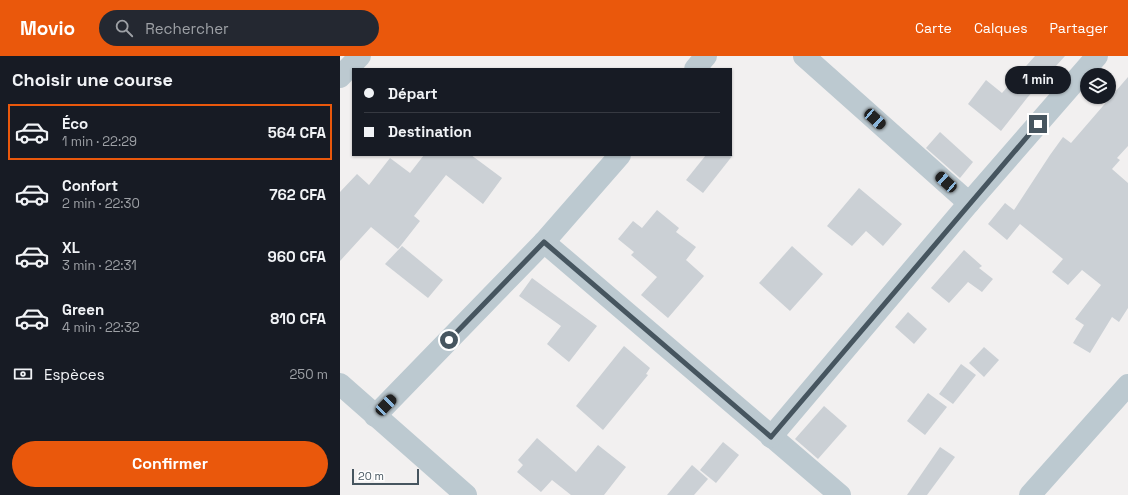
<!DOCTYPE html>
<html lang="fr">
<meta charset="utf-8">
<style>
body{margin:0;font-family:"Space Grotesk",sans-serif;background:#242831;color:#f1f3f6;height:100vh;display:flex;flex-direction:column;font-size:15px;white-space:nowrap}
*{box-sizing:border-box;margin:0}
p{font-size:13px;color:#9ea1a6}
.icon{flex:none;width:22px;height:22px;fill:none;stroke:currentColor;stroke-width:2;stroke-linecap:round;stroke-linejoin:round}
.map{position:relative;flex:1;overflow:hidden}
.side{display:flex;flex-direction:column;background:#171b24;width:340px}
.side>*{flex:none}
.guide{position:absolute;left:12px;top:12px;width:380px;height:88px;border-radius:0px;box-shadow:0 1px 3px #0004;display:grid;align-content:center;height:88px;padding:0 12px;background:#171b24}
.fabs{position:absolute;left:740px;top:12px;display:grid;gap:8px}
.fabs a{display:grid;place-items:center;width:36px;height:36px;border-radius:50%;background:#171b24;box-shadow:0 1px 3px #0004;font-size:20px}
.scale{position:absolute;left:12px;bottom:10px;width:67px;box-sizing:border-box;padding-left:4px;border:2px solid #46555f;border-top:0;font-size:11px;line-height:14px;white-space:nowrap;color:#46555f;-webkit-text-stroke:3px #fff;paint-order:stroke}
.end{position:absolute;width:18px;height:18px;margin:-9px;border:5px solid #46555f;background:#fff;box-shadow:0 0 0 2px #fff}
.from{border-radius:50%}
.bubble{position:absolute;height:28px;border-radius:14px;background:#171b24;box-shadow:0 1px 3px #0004;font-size:13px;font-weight:700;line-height:28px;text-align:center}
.car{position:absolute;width:12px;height:24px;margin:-12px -6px;border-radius:5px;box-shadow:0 0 3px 1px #0007;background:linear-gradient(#222 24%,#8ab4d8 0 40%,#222 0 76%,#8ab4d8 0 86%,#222 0)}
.guide b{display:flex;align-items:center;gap:14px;height:38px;font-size:15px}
.guide b+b{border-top:1px solid #363941}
.guide i{width:10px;height:10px;background:#f1f3f6}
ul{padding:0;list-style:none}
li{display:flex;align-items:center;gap:12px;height:56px;margin:0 8px 6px;padding:0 4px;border:2px solid transparent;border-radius:0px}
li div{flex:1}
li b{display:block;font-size:15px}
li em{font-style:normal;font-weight:700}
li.selected{border-color:#ea580c}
li>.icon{width:36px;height:36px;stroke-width:1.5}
h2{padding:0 12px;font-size:18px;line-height:48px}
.pay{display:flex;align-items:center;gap:10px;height:44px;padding:0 12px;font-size:15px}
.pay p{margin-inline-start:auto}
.cta{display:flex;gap:8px;margin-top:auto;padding:8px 12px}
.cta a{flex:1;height:46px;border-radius:24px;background:#ea580c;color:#fff;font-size:16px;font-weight:700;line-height:46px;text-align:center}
header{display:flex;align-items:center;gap:24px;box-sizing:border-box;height:56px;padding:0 20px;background:#ea580c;color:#fff}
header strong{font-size:19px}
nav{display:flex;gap:22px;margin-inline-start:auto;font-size:14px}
.search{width:280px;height:36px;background:#242831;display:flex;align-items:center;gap:10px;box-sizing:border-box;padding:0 14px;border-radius:22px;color:#9ea1a6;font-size:15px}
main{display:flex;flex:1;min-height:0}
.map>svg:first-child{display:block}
</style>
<header>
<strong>Movio</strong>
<div class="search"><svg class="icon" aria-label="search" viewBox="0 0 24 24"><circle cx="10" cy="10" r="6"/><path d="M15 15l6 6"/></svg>Rechercher</div>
<nav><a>Carte</a><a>Calques</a><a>Partager</a></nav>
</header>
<main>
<section class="side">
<h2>Choisir une course</h2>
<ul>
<li class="selected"><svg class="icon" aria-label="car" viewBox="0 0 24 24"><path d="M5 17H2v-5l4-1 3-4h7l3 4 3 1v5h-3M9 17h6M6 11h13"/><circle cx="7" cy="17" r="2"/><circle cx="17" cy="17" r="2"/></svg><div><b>Éco</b><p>1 min · 22:29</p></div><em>564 CFA</em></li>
<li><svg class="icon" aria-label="car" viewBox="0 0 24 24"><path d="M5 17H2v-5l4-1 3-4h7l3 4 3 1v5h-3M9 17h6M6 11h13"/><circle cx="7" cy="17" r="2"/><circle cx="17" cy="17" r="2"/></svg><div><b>Confort</b><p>2 min · 22:30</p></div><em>762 CFA</em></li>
<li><svg class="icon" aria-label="car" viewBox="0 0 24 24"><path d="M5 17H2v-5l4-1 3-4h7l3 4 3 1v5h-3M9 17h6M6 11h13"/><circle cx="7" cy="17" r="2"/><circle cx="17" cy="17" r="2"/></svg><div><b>XL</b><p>3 min · 22:31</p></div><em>960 CFA</em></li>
<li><svg class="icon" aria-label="car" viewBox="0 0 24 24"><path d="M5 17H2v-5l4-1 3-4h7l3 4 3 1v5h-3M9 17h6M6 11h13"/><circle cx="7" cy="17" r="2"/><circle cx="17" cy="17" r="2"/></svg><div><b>Green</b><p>4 min · 22:32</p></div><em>810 CFA</em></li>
</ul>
<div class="pay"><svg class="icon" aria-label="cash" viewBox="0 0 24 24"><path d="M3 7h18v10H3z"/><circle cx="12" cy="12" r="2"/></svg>Espèces<p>250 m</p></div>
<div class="cta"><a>Confirmer</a></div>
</section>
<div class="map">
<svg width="788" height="439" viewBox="0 0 788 439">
<rect width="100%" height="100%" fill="#f2f0f0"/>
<!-- building -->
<g fill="#cbd0d5">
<path d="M695,0H725L687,42L661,75L628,48L646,24L662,37Z"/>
<path d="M788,21V90L777,102L780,104L772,113L788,127V252L779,266L772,261L750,297L733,287L744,269L735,263L761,229L742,214L728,229L712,216L723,203L680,168L667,184L648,168L665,147L674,154L710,99L723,81L731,87Z"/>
<path d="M600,76L633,106L620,122L586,92Z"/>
<path d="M84,99H131L162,122L143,148L106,119L74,160L80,165L58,193L31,171L0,205V136L17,118L29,129L50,102L70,117Z"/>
<path d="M366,99H393L363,137L346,124Z"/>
<path d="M519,132L562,168L543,190L526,175L512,190L487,170Z"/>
<path d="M317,154L339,172L336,176L356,191L346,204L364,220L328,262L301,239L317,221L291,199L294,196L278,183L293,165L302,172Z"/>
<path d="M62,190L103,224L88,242L45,208Z"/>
<path d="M452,190L483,218L450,255L419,227Z"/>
<path d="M624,194L642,210L639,212L653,223L642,236L628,226L609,247L591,232Z"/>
<path d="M192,222L257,270L229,306L207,288L221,270L179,240Z"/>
<path d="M568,256L587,273L574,288L555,271Z"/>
<path d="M284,290L310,312L306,318L308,319L263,374L236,350Z"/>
<path d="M644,291L659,304L644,321L629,307Z"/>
<path d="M621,308L636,319L613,348L599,338Z"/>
<path d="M588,337L607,351L585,379L567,365Z"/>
<path d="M484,350L507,370L478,403L455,383Z"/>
<path d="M197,382L236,416L258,389L286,411L264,439H231L212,424L201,436L177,416L183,409L178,404Z"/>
<path d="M383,386L399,399L376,427L360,414Z"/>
<path d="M600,391L615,401L587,439H567Z"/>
<path d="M352,409L368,423L354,439H327Z"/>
</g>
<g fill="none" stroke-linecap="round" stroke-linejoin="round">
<!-- minor -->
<g stroke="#bcc9d0" stroke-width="22">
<path d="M464,0L629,147"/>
<path d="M355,13L366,0"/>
<path d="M0,21L20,0"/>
<path d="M204,186L500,439"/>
<path d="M0,328L126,439"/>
<path d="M35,360L204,186L280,99"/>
<path d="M431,381L629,147L757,0"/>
<path d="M690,439L788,329"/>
</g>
</g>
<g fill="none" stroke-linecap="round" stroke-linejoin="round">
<!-- route -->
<path stroke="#46555f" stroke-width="5" d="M109,284L204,186L431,381L698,68"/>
</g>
</svg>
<div class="fabs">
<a><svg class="icon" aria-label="layers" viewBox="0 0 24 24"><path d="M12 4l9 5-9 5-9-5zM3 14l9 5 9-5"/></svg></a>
</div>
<div class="scale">20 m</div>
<i class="end from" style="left:109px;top:284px"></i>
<i class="end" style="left:698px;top:68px"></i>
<div class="bubble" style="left:665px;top:10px;width:66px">1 min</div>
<i class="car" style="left:535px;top:63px;rotate:132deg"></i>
<i class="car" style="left:606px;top:126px;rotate:312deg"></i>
<i class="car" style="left:46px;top:349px;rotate:44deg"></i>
<div class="guide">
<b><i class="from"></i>Départ</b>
<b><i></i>Destination</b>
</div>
</div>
</main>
